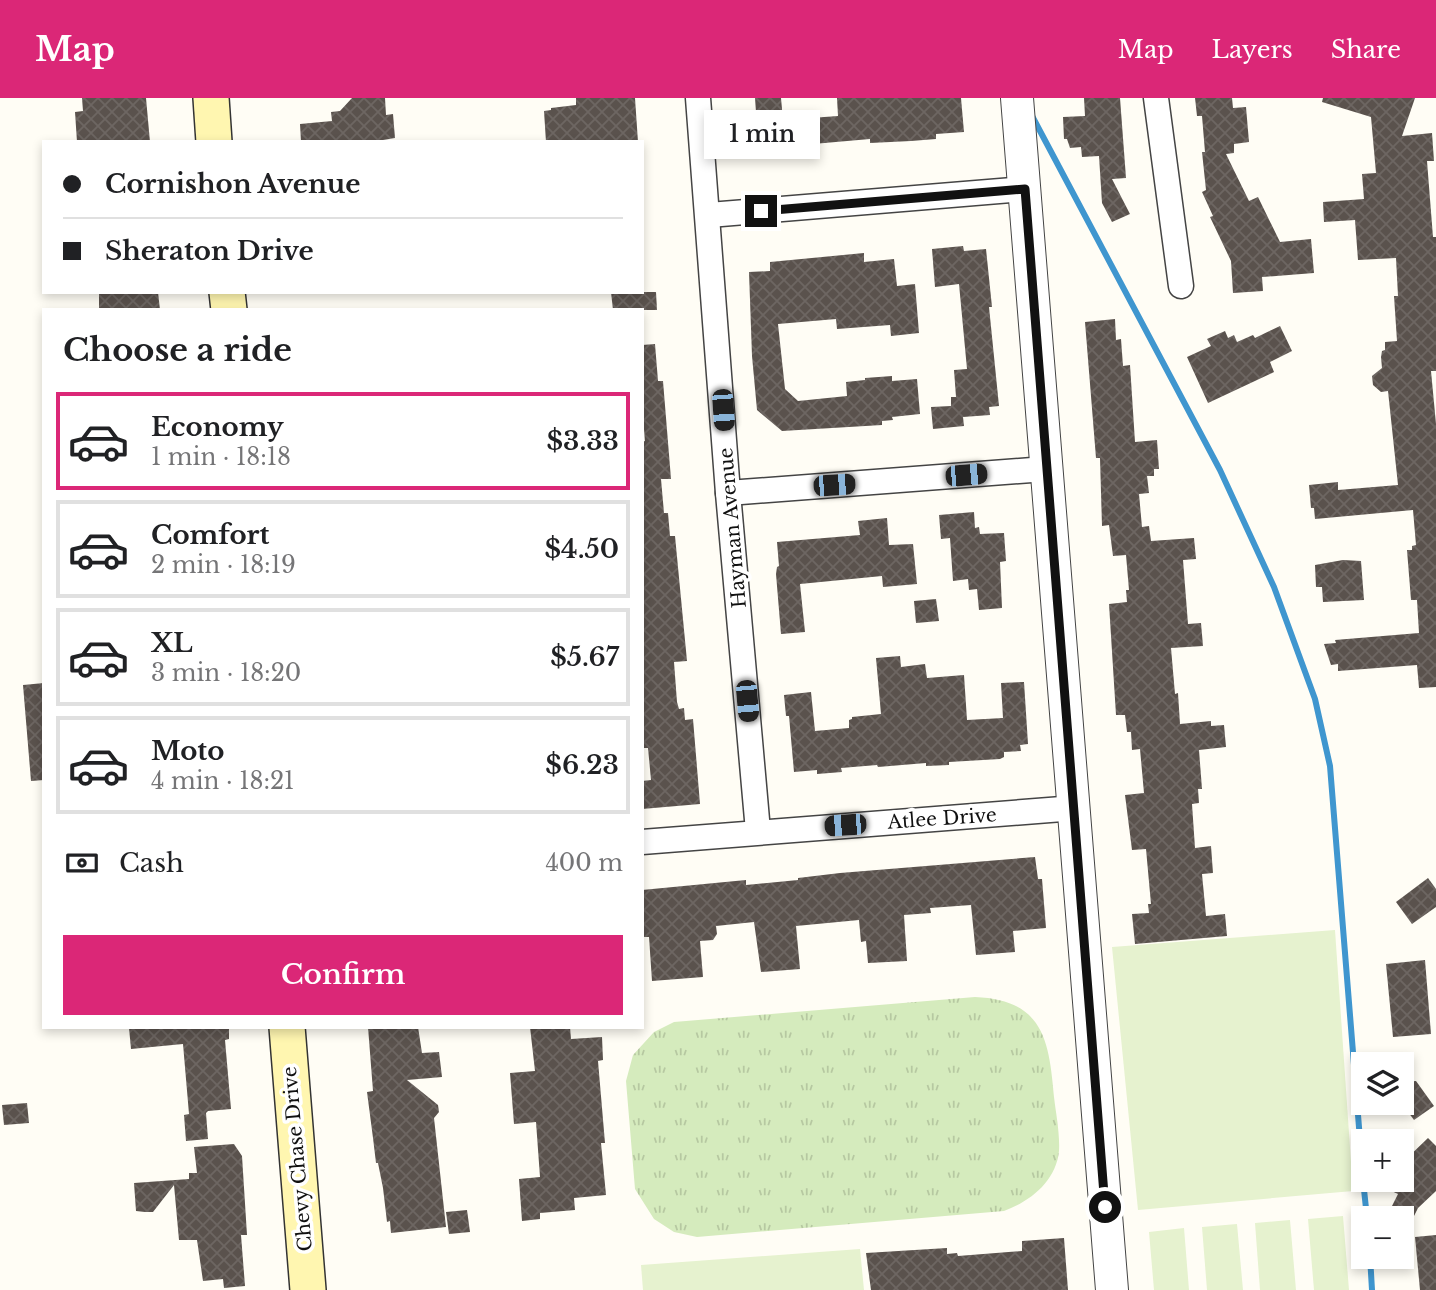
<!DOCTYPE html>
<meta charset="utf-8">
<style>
body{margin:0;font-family:"Libre Baskerville",serif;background:#f6f6f6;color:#202124;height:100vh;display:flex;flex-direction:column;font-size:26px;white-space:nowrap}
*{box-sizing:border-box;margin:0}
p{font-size:23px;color:#757577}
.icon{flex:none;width:38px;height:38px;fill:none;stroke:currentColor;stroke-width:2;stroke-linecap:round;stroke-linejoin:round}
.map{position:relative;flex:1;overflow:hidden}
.details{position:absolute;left:42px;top:210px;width:602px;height:721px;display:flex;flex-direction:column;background:#fff;border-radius:0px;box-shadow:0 4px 10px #0003}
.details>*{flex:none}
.banner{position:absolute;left:42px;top:42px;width:602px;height:154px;border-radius:0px;box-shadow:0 4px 10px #0003;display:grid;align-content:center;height:154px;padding:0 21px;background:#fff}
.controls{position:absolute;left:1351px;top:954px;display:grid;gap:14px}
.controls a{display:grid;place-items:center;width:63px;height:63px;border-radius:0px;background:#fff;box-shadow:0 4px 10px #0003;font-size:35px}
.end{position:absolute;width:32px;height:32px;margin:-16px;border:9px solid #111;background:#fff;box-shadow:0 0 0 4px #fff}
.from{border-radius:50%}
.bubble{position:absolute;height:49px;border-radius:0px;background:#fff;box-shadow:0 4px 10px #0003;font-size:23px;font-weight:600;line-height:49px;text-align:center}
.car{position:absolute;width:21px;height:42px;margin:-21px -10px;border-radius:9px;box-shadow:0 0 5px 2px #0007;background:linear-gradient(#222 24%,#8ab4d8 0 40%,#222 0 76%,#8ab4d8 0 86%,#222 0)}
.banner b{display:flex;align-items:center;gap:24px;height:66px;font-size:26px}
.banner b+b{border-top:2px solid #e0e0e0}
.banner i{width:18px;height:18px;background:#202124}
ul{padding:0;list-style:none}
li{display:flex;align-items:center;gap:21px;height:98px;margin:0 14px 10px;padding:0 7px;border:4px solid #e0e0e0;border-radius:0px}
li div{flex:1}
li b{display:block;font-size:26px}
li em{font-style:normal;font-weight:600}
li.active{border-color:#db2777}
li>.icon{width:63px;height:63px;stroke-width:1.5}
h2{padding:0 21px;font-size:32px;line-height:84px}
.pay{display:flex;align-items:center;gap:18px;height:77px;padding:0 21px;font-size:26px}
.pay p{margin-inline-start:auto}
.primary-button{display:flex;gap:14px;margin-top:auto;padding:14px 21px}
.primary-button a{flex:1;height:80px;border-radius:0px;background:#db2777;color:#fff;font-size:28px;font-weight:600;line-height:80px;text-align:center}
header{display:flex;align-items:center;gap:42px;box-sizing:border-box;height:98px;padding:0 35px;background:#db2777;color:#fff}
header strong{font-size:33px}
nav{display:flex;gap:38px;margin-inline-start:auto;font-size:24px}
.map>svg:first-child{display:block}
</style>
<header>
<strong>Map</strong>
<nav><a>Map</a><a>Layers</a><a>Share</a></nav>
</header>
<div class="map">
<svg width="1436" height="1192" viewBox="0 0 1436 1192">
<defs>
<pattern id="grass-tufts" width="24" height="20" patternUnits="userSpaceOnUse" patternTransform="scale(1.75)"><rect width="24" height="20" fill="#d5ebbd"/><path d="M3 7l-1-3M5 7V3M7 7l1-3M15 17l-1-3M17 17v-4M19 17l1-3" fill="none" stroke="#b6c8a1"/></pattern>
<pattern id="building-cross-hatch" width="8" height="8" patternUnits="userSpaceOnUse" patternTransform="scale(1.75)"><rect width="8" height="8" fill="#5a524d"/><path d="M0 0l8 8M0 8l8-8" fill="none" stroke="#6d6662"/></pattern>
</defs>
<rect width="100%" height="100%" fill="#fffdf5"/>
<!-- grass -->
<path fill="url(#grass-tufts)" d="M975,899C1043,902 1049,941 1054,999C1056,1016 1060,1035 1059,1053C1056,1083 1031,1103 1004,1113L697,1139L674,1134L654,1121L635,1091L626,983L633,957L654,934L674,924Z"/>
<!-- pitch -->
<g fill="#e6f2cf">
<path d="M1335,832L1353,1093L1138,1112L1112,849Z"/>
<path d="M1343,1118L1349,1192H1314L1308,1121Z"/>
<path d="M1290,1122L1296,1192H1260L1255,1125Z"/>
<path d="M1237,1126L1243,1192H1207L1202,1129Z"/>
<path d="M1184,1130L1189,1192H1154L1149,1134Z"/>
<path d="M860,1151L864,1192H643L641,1167Z"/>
</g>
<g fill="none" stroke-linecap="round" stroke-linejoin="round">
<!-- stream -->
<g stroke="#3f96cf" stroke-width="6">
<path d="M1031,16L1220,372L1274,489L1315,601L1330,668L1363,1079"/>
<path d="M1363,1082L1367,1120"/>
<path d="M1370,1158L1372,1192"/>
</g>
</g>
<!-- building -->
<g fill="url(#building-cross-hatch)">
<path d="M82,0H146L150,44H77L75,14L83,13Z"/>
<path d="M352,0H385L386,17L393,16L395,40L371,44H301L300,26L332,23L331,14L340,13Z"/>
<path d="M576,0H635L638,44H546L544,13L551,12V10L576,7Z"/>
<path d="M755,0H781L783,22L838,18L837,0H961L964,34L936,36V41L911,43L870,45V41L813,46L814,52L773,55L758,42Z"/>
<path d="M1084,0H1120L1126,80L1112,81L1130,116L1112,124L1102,105L1099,58L1082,59L1081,49L1070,50L1067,41H1064L1063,19L1085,18Z"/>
<path d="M1195,0H1232L1233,10L1246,9L1249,44L1234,46V55L1226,56L1249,103L1258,99L1280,144L1311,141L1314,175L1262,179L1263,193L1233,195L1231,163L1210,119L1213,118L1202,94L1206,92L1202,54H1205L1202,18H1197Z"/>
<path d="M1323,0H1415L1402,38L1432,35L1434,63H1427L1433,139H1436V273H1431L1436,326V589L1419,590L1417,567L1338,573V566L1331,567L1324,546L1336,545L1335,542L1419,535L1417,502H1411L1407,452H1412V448L1416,447L1413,412L1315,421L1314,410H1311L1309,387L1338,384V392L1398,387L1388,293L1381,294L1373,287L1372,278L1382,270L1381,259L1382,253L1385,252V244L1397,243L1394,198H1398L1396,160L1358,162L1355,122L1324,124L1323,104L1364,101L1362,76L1376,75L1371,19L1322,4Z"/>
<path d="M963,148L964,153L986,151L992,209H989L999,308L989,309L990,317L963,319L964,328L933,331L931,309L951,308V299H956L954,272L967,271L959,186L935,189L932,151Z"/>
<path d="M864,155V164L894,161L897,188L915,186L919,235L891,238L890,227L837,231L836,221L778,226L785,291L798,303L847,298L846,284L865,282V280L892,278V283L917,281L920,316L892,319L893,322L882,323V327L782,333L757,312L752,258L749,174L770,173V164Z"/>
<path d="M99,194H158L160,212H99Z"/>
<path d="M611,194H656L657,212H613Z"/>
<path d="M1115,221L1116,242L1121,241L1123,268L1130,267L1135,344L1157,342L1159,371H1154V378H1147L1149,395L1139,396L1142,429L1149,428L1151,443L1194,440L1196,461L1183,462L1188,526L1201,525L1203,548L1171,550L1175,596L1178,595L1180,626L1211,623V628L1224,627L1226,649L1199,652L1202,691H1198L1199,705L1192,706L1195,750L1211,748L1213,775L1202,776L1206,818L1225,816L1227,838L1135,846L1132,816L1149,815L1148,806H1151L1146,751L1132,752L1125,697L1144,695L1140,651L1132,652L1131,634H1127L1125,617H1116L1109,506L1127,504L1126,492H1129L1126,457L1113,458L1109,427L1102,428L1100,360H1096L1085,224Z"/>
<path d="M1280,228L1292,253L1270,264L1274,274L1208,305L1187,259L1211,248L1207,241L1225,233L1228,240L1234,237L1237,244L1253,237L1255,240Z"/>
<path d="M655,246L658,283H663L671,381H661L664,415H668L670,438H675L687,563L674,564L677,604L679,611L684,610L685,622L693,621L700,706L642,711V683L651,682L648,650H642V344L645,343L642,307V247Z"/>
<path d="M974,414L975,430L979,429L980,436L1004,435L1006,463L1000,464L1002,510L979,512L977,491L969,492L968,481L953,483L950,440L941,441L939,417Z"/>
<path d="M887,420L889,447L913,446L917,486L883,489L882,478L800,486L805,534L781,536L776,476L777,469L779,468L777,444L860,437L858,423Z"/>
<path d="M1343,462L1361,463L1364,502L1323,504L1322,489H1316L1315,467Z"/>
<path d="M936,501L939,523L916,525L914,503Z"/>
<path d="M900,558L901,569L925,566L927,580L964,577L967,622L1003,620L1001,585L1024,584L1028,646L1020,647L1021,653L1004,654V659L1000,661L949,664V667L926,668V665L878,669L877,667L841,670L842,674L817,676V672L794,674L789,618H786L784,597L811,594L815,633L849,630V622L852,621V619L881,616L876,560Z"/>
<path d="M44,585V682L31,683L23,587Z"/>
<path d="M1035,759L1038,781H1042L1046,830L1013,833L1015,854L976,857L971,807L930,810L931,815L904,817L907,863L868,865L866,843L861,844L859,822L796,828L800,871L761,874L754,824L716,828L717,836L713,842L700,843L703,879L652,883L649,839H642V792L746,782V787L798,782V780L840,775Z"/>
<path d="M1428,780L1436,791V809L1412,826L1396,804Z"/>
<path d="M1425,862L1431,936L1393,939L1386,866Z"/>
<path d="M139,929H229V941L225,942L231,1011L208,1013L206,1015L208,1041L186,1043L184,1017L189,1016L183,946L131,951L129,930Z"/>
<path d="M368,929H418L422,955L439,954L442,979L407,982L438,1007L439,1014L434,1020L446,1129L391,1135L390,1123L387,1124L383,1090L378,1065H376L373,1040L367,994L373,993Z"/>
<path d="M530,929H570L571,941L602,939L603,962L598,963L605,1045H601L606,1097L574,1100L575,1112L540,1115V1121L522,1123L519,1081L540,1079L536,1024L514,1026L510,975L535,973Z"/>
<path d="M1416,983L1434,1008L1414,1022L1402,1006V984Z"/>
<path d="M27,1005L29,1025L4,1027L2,1007Z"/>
<path d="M1428,1040L1436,1048V1093L1418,1110L1413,1120H1386L1398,1096L1368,1082H1402V1065Z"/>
<path d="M234,1046L242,1058L247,1137H241L245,1188L224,1190L223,1181L203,1183L197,1142H179L174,1087L153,1114H145L136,1113L134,1085L189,1081V1075H197L194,1049Z"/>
<path d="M467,1112L470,1134L449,1136L446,1114Z"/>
<path d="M1436,1137V1192H1420L1415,1139Z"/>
<path d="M1064,1140L1068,1192H871L866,1155L947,1150V1156L957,1155L958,1158L1022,1153V1143Z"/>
</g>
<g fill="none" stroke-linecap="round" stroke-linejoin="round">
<!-- minor casing -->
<g stroke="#444" stroke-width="27">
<g id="minor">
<path d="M698,0L728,395L758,733"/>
<path d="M1156,0L1181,188"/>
<path d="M709,117L1025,91"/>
<path d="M728,395L1045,371"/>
<path d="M642,744L1075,710"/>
</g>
</g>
<!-- tertiary casing -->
<g stroke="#444" stroke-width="34">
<path id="tertiary" d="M1017,0L1112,1192"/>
</g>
<!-- secondary casing -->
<g stroke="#333" stroke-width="38">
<g id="secondary">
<path d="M211,0L214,44"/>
<path d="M227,194L229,212"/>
<path d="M287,929L308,1192"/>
</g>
</g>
<!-- minor -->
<use href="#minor" stroke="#fff" stroke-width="24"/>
<!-- tertiary -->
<use href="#tertiary" stroke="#fff" stroke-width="32"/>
<!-- secondary -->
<use href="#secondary" stroke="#fff6b0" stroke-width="35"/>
</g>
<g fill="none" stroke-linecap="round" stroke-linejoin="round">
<!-- route -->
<path stroke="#111" stroke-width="9" d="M761,113L1025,91L1105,1109"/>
</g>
<g text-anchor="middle" stroke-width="7" stroke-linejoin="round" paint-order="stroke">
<!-- street labels -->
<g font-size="19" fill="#111" stroke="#fff">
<text transform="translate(732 430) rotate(-95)" y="7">Hayman Avenue</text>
<text transform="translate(942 720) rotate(-4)" y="7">Atlee Drive</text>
<text transform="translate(297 1061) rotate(-95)" y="7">Chevy Chase Drive</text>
</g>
</g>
</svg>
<div class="controls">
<a><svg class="icon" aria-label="layers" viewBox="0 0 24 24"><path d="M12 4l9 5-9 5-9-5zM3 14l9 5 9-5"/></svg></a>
<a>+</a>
<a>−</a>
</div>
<i class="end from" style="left:1105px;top:1109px"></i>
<i class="end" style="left:761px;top:113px"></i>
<div class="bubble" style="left:704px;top:12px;width:116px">1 min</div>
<i class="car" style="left:723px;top:312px;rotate:176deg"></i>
<i class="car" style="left:966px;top:377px;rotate:85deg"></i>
<i class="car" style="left:834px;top:387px;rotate:86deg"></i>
<i class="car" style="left:747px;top:603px;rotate:175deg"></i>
<i class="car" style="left:845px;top:727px;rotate:266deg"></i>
<div class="banner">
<b><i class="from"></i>Cornishon Avenue</b>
<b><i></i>Sheraton Drive</b>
</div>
<section class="details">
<h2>Choose a ride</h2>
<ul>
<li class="active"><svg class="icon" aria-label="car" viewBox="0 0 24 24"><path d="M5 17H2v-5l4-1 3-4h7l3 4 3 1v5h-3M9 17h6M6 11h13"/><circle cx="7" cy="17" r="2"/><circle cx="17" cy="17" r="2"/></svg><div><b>Economy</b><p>1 min · 18:18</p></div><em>$3.33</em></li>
<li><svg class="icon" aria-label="car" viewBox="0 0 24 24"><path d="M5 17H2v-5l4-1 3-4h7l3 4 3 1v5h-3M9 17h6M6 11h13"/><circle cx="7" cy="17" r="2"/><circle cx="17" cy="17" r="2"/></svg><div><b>Comfort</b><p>2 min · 18:19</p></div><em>$4.50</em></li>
<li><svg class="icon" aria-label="car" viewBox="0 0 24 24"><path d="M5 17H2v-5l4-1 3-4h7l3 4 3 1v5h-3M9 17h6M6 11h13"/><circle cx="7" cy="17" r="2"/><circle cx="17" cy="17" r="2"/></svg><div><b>XL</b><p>3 min · 18:20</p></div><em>$5.67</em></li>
<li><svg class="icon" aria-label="car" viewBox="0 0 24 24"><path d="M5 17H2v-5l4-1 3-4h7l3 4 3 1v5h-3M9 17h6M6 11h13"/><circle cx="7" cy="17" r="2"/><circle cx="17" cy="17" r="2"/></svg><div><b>Moto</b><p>4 min · 18:21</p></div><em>$6.23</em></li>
</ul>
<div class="pay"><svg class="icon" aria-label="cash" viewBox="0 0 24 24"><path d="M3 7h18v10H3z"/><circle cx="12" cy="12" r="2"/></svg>Cash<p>400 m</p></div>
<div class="primary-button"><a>Confirm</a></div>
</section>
</div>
